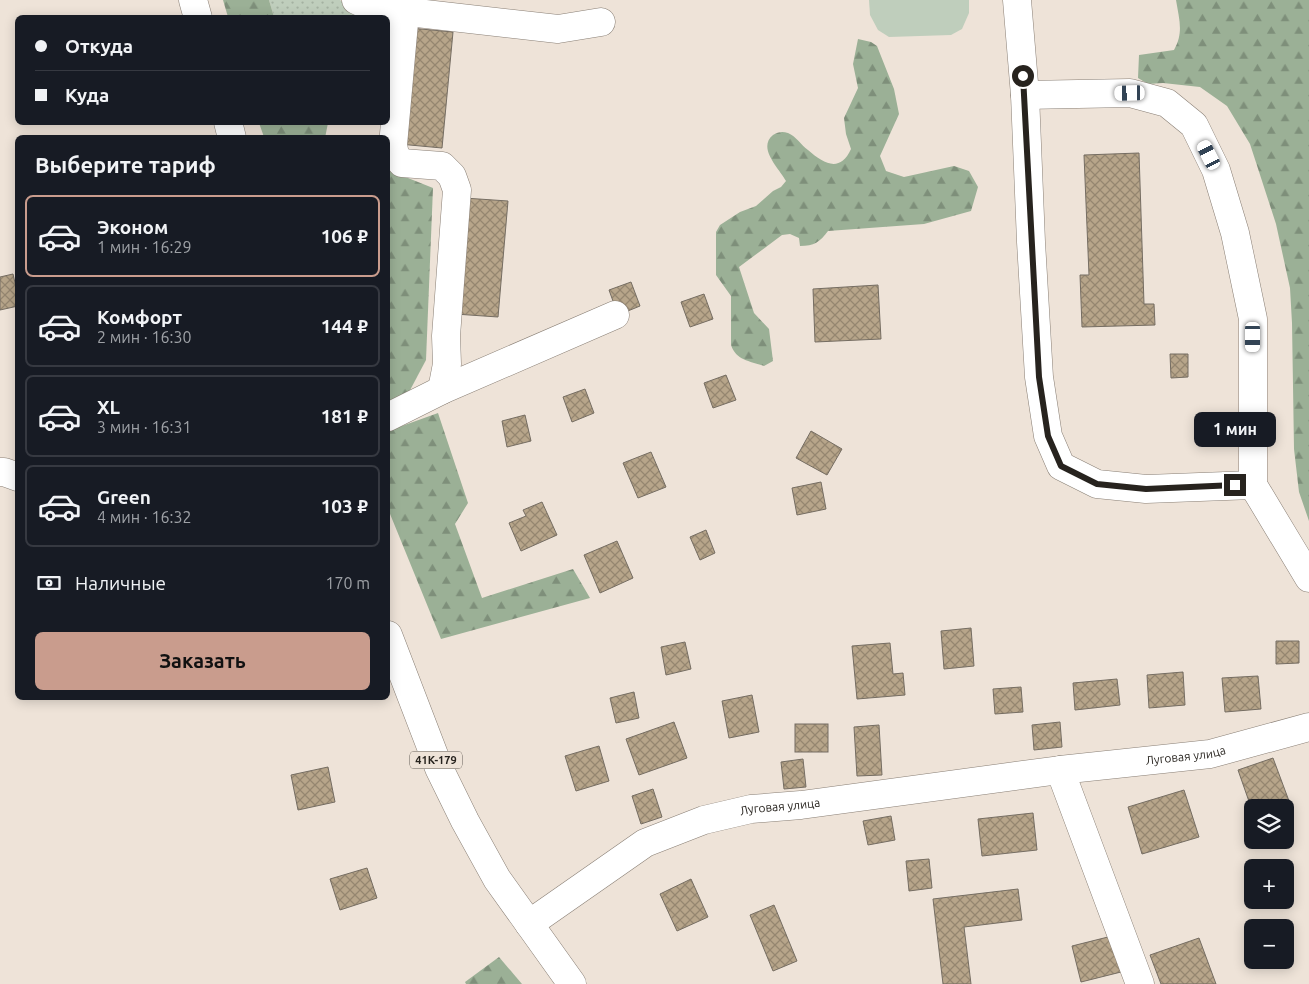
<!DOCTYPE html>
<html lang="ru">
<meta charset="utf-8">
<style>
body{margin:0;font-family:Ubuntu,sans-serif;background:#242831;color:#f1f3f6;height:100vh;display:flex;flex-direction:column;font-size:19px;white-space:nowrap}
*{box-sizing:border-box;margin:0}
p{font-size:16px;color:#9ea1a6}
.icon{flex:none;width:28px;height:28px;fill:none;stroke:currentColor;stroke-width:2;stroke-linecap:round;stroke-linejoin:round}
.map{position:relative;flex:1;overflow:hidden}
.panel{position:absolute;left:15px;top:135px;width:375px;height:565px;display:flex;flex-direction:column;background:#171b24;border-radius:8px;box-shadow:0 2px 12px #0003}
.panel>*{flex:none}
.hud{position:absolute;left:15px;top:15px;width:375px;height:110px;border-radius:8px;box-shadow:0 2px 12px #0003;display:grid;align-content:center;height:110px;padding:0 20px;background:#171b24}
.fabs{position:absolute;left:1244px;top:799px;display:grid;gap:10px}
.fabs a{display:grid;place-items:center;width:50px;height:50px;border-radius:8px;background:#171b24;box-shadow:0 2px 12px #0003;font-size:25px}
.end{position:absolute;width:22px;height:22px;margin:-11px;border:6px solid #27231e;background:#fff;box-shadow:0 0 0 2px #fff}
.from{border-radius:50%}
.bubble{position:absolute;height:35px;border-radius:8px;background:#171b24;box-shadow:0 2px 12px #0003;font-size:16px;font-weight:700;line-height:35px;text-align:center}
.car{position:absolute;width:15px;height:30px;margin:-15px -8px;border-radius:6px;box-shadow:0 0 4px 1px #0007;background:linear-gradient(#fff 24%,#345 0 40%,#fff 0 76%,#345 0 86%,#fff 0)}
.hud b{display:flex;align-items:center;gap:18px;height:48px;font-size:19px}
.hud b+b{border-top:1px solid #363941}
.hud i{width:12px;height:12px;background:#f1f3f6}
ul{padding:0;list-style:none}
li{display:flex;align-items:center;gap:15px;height:82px;margin:0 10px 8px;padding:0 10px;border:2px solid #363941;border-radius:8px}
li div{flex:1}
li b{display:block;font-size:19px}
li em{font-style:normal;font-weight:700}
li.current{border-color:#c99c8d}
li>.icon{width:45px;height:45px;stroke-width:1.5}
h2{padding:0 20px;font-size:22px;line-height:60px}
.pay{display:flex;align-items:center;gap:12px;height:55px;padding:0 20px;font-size:19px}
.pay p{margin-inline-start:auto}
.action{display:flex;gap:10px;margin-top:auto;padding:10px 20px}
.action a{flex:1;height:58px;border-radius:8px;background:#c99c8d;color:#111;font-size:20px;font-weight:700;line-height:58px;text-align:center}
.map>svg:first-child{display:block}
</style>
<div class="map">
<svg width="1309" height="984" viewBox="0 0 1309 984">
<defs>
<pattern id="grass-dots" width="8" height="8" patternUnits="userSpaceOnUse" patternTransform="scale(1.25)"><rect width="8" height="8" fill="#bfcebc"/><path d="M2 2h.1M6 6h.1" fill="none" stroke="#a4b1a1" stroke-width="1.8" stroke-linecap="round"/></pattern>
<pattern id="forest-firs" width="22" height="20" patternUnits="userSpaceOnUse" patternTransform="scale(1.25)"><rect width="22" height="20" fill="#9bb096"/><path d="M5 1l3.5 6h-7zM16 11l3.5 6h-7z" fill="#7e8f7a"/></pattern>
<pattern id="building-cross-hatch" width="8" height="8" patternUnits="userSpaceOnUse" patternTransform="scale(1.25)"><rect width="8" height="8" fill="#b7a58a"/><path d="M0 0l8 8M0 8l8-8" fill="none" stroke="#958670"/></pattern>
</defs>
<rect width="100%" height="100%" fill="#eee3d8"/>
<!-- grass -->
<path fill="url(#grass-dots)" d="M269,0H340L361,17H274Z"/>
<!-- forest -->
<g fill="url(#forest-firs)">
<path d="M223,0H269L274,17H228Z"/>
<path d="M1176,0H1309V521L1299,492L1294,449L1292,323L1290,288L1276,224L1250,144L1227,106L1200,87L1163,83L1148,84L1138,78L1139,55L1174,50C1184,32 1179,19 1176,0Z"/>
<path d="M858,39L871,42L877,46L894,89L899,114L880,156L886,171L904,177L954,166L969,171L978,187L971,211L924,224L828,231C820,242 814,246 800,246L799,238L790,234L782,235L739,267L754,313L769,329L773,361L764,366C749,361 736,360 731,345V296L716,275V232L720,225L740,212L756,206L773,191L781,187L786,181C779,168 757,148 773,135C778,132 782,131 788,133C796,136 801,145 808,150C824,164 840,173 851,149L846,134L844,118L858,88L853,64Z"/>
<path d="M259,123H332H328L325,138L264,137Z"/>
<path d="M388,170L433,188L426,360L408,394L388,404Z"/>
<path d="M438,413L468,503L455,524L482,598L573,569L590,598L441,639L388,509V431Z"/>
<path d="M499,957L522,984H466L465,982Z"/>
</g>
<!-- garden -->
<path fill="#bfcebc" d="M869,0H969V13L962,29L951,35L889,37L878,30L870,15Z"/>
<!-- building -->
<g fill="url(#building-cross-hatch)" stroke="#756d62">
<path d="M410,28L453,32L442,148L399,144Z"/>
<path d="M1139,153L1144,304H1154L1155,325L1082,327L1080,275H1089L1084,155Z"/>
<path d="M464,198L508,201L498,317L455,314Z"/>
<path d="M13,274L18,296V306L0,310V277Z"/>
<path d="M631,282L640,306L618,315L609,290Z"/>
<path d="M878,285L881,339L815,342L813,289Z"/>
<path d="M704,294L713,319L690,327L681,302Z"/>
<path d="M1170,354H1188V377L1171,378Z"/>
<path d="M726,375L736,400L713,408L704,383Z"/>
<path d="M585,389L594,413L572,422L563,397Z"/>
<path d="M525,415L531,441L507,447L502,421Z"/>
<path d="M811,431L842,449L827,475L796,458Z"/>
<path d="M651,452L666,487L638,498L623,463Z"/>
<path d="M821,482L826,509L797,515L792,488Z"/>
<path d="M542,502L557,535L521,551L509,523L526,516L523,510Z"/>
<path d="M706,530L715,553L700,560L690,537Z"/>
<path d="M617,541L633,578L600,593L584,555Z"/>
<path d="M971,628L974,666L944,669L941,631Z"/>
<path d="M1276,641H1299V663L1276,664Z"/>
<path d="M685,642L691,669L666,675L661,647Z"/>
<path d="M890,643L893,674L903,673L905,695L857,699L852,646Z"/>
<path d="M1183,672L1185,705L1149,708L1147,675Z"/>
<path d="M1258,676L1261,709L1225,712L1222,678Z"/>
<path d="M1117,679L1120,705L1075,710L1073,683Z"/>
<path d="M1021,687L1023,712L995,714L993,689Z"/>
<path d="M634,692L639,718L616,723L610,698Z"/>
<path d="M752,695L759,732L729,738L722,701Z"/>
<path d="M674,722L687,758L639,775L626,739Z"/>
<path d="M1060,722L1062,747L1034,750L1032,725Z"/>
<rect x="795" y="724" width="33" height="28"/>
<path d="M879,725L882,775L857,776L854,727Z"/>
<path d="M599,746L609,781L576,791L565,756Z"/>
<path d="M1273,758L1289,801L1270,808H1252V810L1238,770Z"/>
<path d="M803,759L806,787L784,789L781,762Z"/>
<path d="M328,767L335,802L298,810L291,775Z"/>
<path d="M653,789L662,817L641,824L632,796Z"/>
<path d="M1184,790L1199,837L1142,854L1128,807Z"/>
<path d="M1033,813L1037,850L982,856L978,819Z"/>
<path d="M891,816L895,840L868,845L863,821Z"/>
<path d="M929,859L932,888L909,891L906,861Z"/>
<path d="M367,868L377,898L340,910L330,879Z"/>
<path d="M691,879L708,917L677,931L660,894Z"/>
<path d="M1018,889L1022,920L964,927L971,984H943L933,899Z"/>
<path d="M774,905L797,961L773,971L750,915Z"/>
<path d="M1120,934L1129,970L1081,982L1072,946Z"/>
<path d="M1199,938L1216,984H1161L1150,955Z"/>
</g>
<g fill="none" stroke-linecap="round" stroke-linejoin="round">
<!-- minor casing -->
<g stroke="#897f75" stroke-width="29">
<g id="minor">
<path d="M356,0L373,8L558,29L601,22"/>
<path d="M1017,0L1025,95L1031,242L1039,377L1048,436L1061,466L1097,484L1146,489L1253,485"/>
<path d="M405,12L393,145L395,155L402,163L442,166L452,176L457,190L446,336L447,364L442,390"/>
<path d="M1025,95L1130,93L1167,103L1194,125L1216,170L1235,233L1253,319V485L1309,578"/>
<path d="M388,417L442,390L615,315"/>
<path d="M0,472H4L18,477"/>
<path d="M1060,770L1140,984"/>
<path id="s1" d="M529,924L645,843L704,820L751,809L801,805L1060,770L1210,754L1309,727"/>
</g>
</g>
<!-- major casing -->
<g stroke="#897f75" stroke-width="29">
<g id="major">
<path d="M193,0L198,18"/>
<path d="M228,122L232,138"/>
<path d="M388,635L439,768L465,821L497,879L572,984"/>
</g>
</g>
<!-- minor -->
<use href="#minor" stroke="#fff" stroke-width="28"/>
<!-- major -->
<use href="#major" stroke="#fff" stroke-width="28"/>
</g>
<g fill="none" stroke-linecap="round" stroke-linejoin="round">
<!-- route -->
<path stroke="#27231e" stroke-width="6" d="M1023,76L1039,377L1048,436L1061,466L1097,484L1146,489L1235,485"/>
</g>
<g text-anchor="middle" stroke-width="5" stroke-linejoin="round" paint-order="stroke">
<!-- shield labels -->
<rect fill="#eee3d8" stroke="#635d56" stroke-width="1" x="410" y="751.5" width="52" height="17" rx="4"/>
<g font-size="11" font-weight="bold" fill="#27231e">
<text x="436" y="764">41К-179</text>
</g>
<!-- street labels -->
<g font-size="12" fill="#27231e" stroke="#eee3d8">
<text dy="4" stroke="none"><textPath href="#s1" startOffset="691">Луговая улица</textPath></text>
<text dy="4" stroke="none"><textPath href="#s1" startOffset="282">Луговая улица</textPath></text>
</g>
</g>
</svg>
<div class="fabs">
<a><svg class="icon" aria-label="layers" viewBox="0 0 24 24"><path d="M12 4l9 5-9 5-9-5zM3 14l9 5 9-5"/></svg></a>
<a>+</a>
<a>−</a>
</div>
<i class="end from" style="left:1023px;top:76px"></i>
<i class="end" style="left:1235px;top:485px"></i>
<div class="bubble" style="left:1194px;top:412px;width:82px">1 мин</div>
<i class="car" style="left:1130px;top:93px;rotate:269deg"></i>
<i class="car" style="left:1209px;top:155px;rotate:333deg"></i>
<i class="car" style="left:1253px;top:337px;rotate:180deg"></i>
<div class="hud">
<b><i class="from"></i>Откуда</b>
<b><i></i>Куда</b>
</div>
<section class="panel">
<h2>Выберите тариф</h2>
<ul>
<li class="current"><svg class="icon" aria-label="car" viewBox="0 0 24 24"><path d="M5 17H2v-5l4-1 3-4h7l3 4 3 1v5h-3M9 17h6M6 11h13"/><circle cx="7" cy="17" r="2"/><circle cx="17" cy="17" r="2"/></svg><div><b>Эконом</b><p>1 мин · 16:29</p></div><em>106 ₽</em></li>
<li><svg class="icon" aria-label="car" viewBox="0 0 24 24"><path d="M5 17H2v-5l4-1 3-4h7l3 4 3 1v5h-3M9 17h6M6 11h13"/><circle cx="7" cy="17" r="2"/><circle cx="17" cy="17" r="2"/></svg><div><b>Комфорт</b><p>2 мин · 16:30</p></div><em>144 ₽</em></li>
<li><svg class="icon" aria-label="car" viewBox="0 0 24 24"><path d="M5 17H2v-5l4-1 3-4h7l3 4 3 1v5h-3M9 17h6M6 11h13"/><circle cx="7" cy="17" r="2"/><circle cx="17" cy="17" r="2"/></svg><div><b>XL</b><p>3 мин · 16:31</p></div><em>181 ₽</em></li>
<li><svg class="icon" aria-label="car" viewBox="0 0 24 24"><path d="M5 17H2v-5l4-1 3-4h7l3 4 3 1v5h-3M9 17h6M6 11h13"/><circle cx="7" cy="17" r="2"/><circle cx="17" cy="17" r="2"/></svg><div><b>Green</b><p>4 мин · 16:32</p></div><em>103 ₽</em></li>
</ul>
<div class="pay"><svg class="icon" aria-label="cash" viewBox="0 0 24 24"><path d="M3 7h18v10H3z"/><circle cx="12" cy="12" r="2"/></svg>Наличные<p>170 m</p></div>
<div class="action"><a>Заказать</a></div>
</section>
</div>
